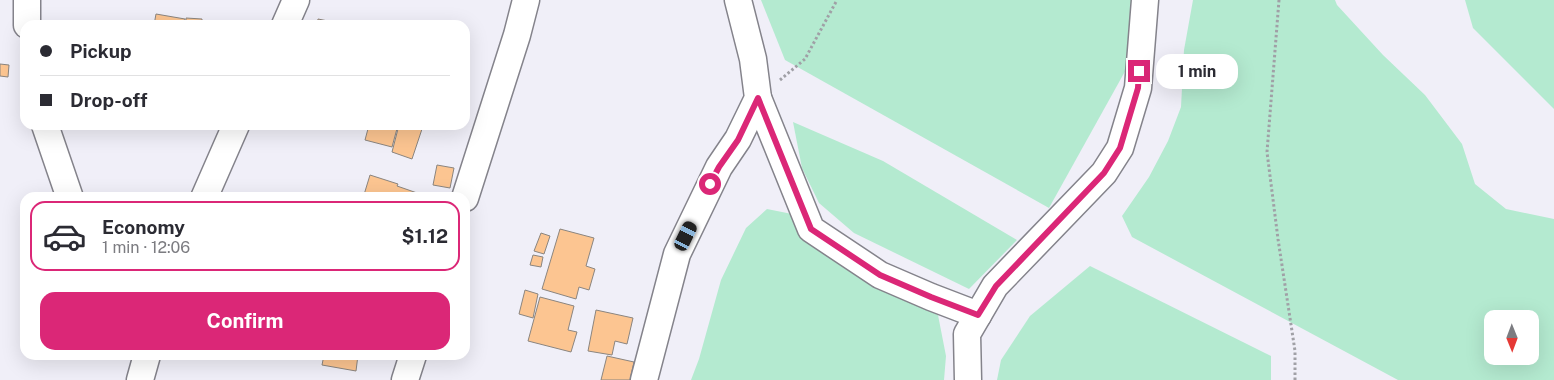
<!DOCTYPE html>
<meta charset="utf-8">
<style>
body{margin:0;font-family:"Public Sans",sans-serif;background:#f7f7f7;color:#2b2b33;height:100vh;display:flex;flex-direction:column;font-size:19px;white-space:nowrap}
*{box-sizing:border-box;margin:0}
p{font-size:16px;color:#7c7c81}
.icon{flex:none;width:28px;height:28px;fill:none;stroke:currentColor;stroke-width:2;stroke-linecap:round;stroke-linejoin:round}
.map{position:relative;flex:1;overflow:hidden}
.sheet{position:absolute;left:20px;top:192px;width:450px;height:168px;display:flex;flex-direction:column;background:#fff;border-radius:15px;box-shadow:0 5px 20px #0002}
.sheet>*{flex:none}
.hud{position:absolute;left:20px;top:20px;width:450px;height:110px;border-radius:15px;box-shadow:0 5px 20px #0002;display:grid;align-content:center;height:110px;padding:0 20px;background:#fff}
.needle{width:32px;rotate:179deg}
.fabs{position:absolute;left:1484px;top:310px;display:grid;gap:10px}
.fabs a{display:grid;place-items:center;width:55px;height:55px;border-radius:10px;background:#fff;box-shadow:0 5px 20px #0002;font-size:25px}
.end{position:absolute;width:22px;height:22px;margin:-11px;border:6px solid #db2777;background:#fff;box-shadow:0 0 0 2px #fff}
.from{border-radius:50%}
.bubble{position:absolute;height:35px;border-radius:15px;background:#fff;box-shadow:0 5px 20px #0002;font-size:16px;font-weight:700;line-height:35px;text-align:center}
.car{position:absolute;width:15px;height:30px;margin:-15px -8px;border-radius:6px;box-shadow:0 0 4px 1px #0007;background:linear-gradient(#222 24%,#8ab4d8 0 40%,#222 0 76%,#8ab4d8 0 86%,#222 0)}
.hud b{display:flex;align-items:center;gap:18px;height:48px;font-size:19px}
.hud b+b{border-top:1px solid #e1e1e2}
.hud i{width:12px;height:12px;background:#2b2b33}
ul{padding:9px 0 0;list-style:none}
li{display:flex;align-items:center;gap:15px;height:70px;margin:0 10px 8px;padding:0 10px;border:2px solid transparent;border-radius:15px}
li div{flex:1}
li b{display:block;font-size:19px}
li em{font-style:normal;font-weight:700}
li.active{border-color:#db2777}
li>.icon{width:45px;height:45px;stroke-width:1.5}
.primary-button{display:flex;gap:10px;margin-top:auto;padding:10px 20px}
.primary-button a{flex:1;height:58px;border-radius:15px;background:#db2777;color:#fff;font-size:20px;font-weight:700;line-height:58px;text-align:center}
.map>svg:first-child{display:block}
</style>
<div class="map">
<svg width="1554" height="380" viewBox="0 0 1554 380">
<rect width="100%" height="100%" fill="#f0eff8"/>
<!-- green -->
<g fill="#b4ead0" fill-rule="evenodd">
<path d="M761,0H1134L1128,66L1049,208L785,60Z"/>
<path d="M1193,0H1335L1337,5L1383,55L1425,95L1462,144L1475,184L1506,209L1554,219V380H1398L1132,237L1122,216L1149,177L1168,141L1181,107L1184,50ZM1492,319H1530V356H1492Z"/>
<path d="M1465,0H1554V109L1473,28Z"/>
<path d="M793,122L883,161L1017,240L969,289L854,233L819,203L802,168Z"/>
<path d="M767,209L792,214L882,288L938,315L946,356L944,380H691L699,359L721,280L746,228Z"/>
<path d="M1090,266L1271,356V380H997L1001,360L1030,316Z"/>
</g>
<!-- building -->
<g fill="#fcc591" stroke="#8b857f">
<path d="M156,14L185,19L184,25H154Z"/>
<path d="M186,18L202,19V25H186Z"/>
<path d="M318,19L348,25H317Z"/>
<path d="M0,64L9,65L8,77L0,76Z"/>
<path d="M368,125H398L392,147L365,140L369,125Z"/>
<path d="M399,125L423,126L412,159L392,152Z"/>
<path d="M437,165L454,168L450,188L433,185Z"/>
<path d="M370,175L398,184L397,186L420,194L419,198H363Z"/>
<path d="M560,229L594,238L586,266L595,269L589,290L579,287L576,299L542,289Z"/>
<path d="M541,233L550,236L544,254L534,251Z"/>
<path d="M533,255L543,257L541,267L530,265Z"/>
<path d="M525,290L538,294L533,318L519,314Z"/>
<path d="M540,297L574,306L568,330L577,332L571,352L528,341Z"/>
<path d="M596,310L633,318L627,344L615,341L612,355L588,351Z"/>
<path d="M324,355H358L356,371L322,365Z"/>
<path d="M607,356L634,362L630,380H601Z"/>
</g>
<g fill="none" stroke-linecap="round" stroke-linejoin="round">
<!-- minor casing -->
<g stroke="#84838b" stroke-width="29">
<g id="minor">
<path d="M27,0V25"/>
<path d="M285,25L296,0"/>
<path d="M758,98L811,229L880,275L931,297L978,315"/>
<path d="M45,125L70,198"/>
<path d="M204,198L236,125"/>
<path d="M465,198L517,35L526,0"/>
<path d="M140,380L147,355"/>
<path d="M405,380L413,355"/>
<path d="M644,380L677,254L719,167L738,139L758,98L753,59L738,0"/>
<path d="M968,380L967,334L995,286L1104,173L1120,148L1138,88L1145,0"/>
</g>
</g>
<!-- path -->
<g stroke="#a0a0a6" stroke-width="3" stroke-dasharray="2.5 2.5" stroke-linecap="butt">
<path d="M1279,0L1267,152L1278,239L1295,351V380"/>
<path d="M780,80L805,59L837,0"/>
</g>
<!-- minor -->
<use href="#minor" stroke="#fff" stroke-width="26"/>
</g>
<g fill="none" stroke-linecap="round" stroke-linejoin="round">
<!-- route -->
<path stroke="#db2777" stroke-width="6" d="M710,184L719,167L738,140L758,98L811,229L880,275L931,297L978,315L996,286L1104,173L1120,148L1138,88L1139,71"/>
</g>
</svg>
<div class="fabs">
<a><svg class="needle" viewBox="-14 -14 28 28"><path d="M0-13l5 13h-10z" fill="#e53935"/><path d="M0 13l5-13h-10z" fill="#7c7c81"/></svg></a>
</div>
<i class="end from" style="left:710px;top:184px"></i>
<i class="end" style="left:1139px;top:71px"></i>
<div class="bubble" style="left:1156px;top:54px;width:82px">1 min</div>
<i class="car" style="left:686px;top:236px;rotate:26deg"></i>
<div class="hud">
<b><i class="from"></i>Pickup</b>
<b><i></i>Drop-off</b>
</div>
<section class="sheet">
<ul>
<li class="active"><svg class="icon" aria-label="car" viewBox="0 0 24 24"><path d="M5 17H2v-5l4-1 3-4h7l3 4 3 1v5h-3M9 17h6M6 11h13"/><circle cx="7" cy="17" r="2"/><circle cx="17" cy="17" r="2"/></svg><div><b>Economy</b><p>1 min · 12:06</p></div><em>$1.12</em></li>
</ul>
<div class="primary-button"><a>Confirm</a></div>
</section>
</div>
